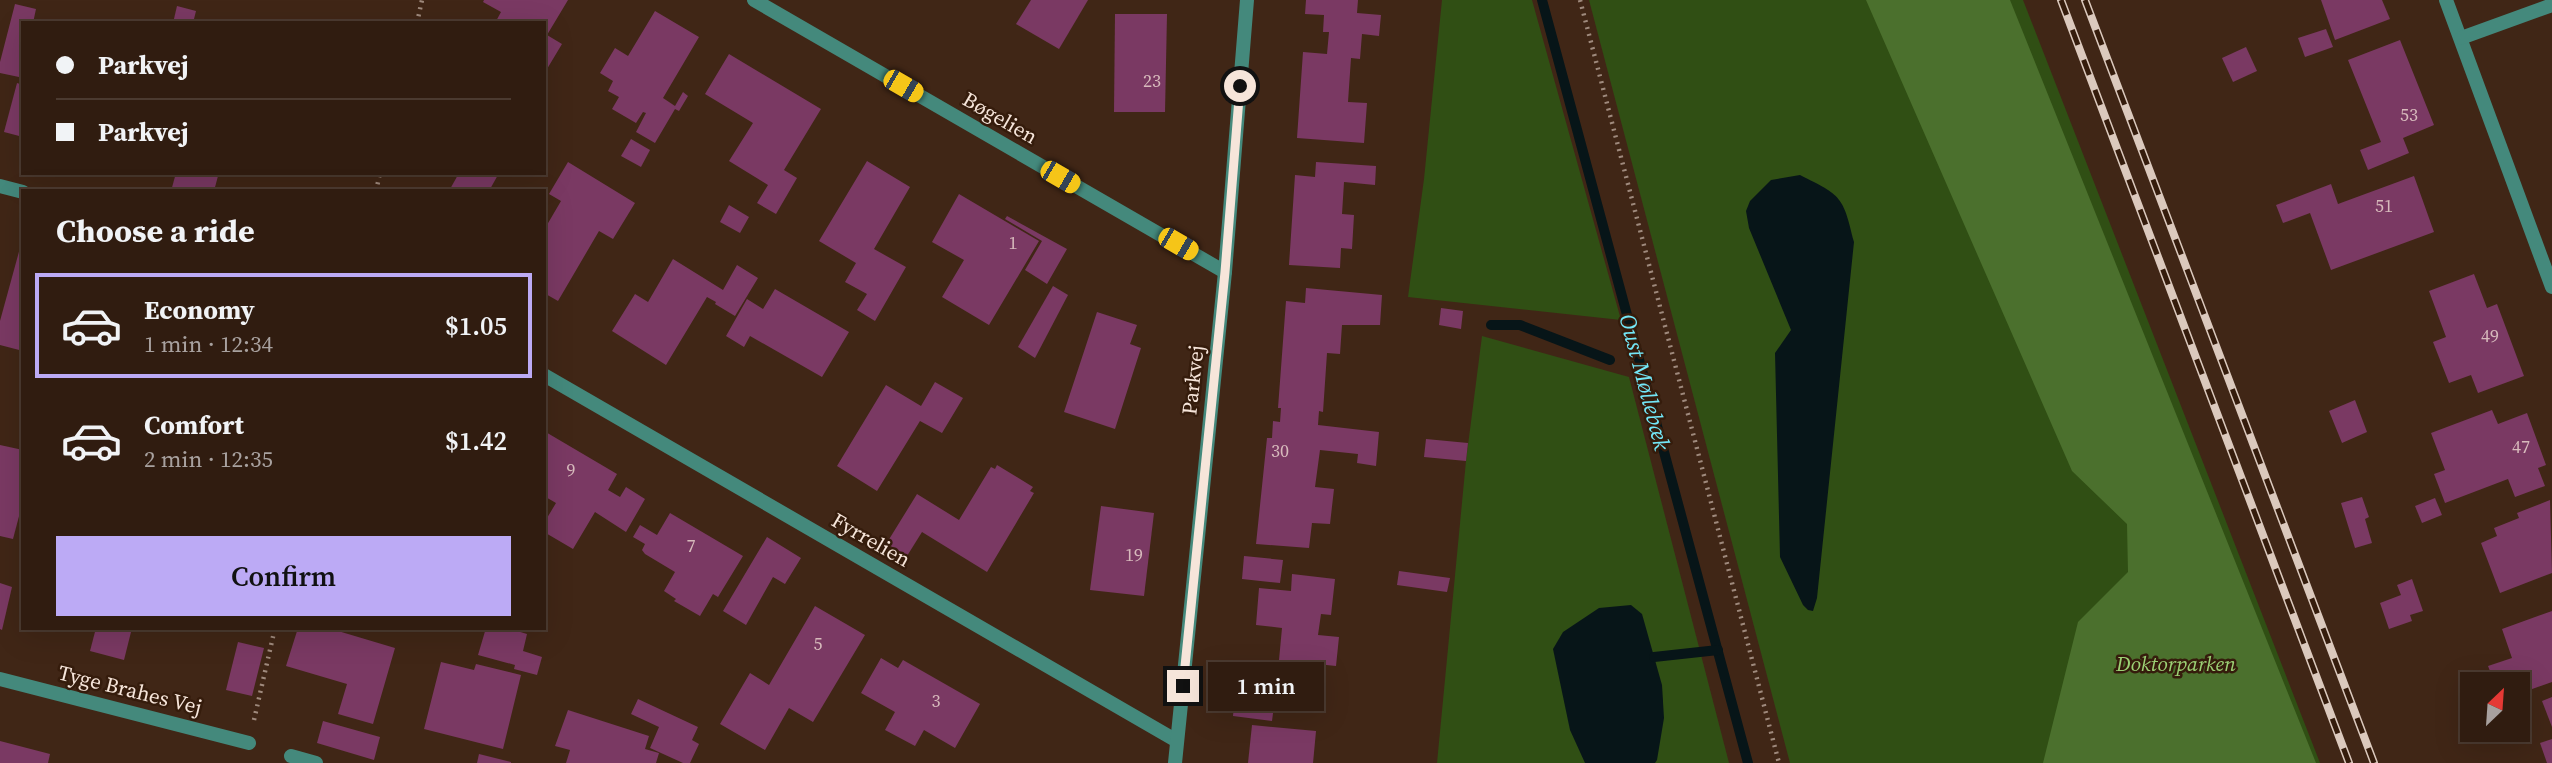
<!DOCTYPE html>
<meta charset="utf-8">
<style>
body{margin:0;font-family:"Source Serif 4",serif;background:#382519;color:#f1f3f6;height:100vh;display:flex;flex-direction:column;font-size:26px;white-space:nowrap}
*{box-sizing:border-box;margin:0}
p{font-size:23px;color:#a8a19f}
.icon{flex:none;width:38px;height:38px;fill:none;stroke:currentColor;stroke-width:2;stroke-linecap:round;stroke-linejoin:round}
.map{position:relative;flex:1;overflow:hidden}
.side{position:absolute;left:21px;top:189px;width:525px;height:441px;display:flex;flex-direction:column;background:#301c10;border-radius:0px;box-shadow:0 7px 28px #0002,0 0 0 2px #4b3a30}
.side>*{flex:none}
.guide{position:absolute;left:21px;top:21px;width:525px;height:154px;border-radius:0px;box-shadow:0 7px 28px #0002,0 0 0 2px #4b3a30;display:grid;align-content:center;height:154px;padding:0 35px;background:#301c10}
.needle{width:46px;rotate:25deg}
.tools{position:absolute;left:2460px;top:672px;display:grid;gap:14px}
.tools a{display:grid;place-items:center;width:70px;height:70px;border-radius:0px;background:#301c10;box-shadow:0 7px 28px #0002,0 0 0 2px #4b3a30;font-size:35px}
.end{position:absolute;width:32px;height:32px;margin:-16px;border:9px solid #f6e5da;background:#111;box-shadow:0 0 0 4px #111}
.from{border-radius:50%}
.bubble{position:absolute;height:49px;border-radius:0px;background:#301c10;box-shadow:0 7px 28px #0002,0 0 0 2px #4b3a30;font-size:23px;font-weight:600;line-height:49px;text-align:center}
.car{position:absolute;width:21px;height:42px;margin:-21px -10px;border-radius:9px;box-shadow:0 0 5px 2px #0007;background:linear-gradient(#f5c518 24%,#345 0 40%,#f5c518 0 76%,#345 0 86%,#f5c518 0)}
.guide b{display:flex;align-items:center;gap:24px;height:66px;font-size:26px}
.guide b+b{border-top:2px solid #4b3a30}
.guide i{width:18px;height:18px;background:#f1f3f6}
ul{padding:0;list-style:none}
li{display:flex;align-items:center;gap:21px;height:105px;margin:0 14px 10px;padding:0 21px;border:4px solid transparent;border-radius:0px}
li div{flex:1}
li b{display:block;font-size:26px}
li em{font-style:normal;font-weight:600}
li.active{border-color:#bcaaf5}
li>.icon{width:63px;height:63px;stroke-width:1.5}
h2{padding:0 35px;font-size:32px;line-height:84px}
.action{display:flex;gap:14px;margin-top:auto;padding:14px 35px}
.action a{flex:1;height:80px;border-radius:0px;background:#bcaaf5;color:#111;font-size:28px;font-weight:600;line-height:80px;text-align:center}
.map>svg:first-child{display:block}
</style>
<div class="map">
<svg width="2552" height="763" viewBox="0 0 2552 763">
<rect width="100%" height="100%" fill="#402616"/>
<!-- green -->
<g fill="#304f14">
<path d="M1442,0H1532L1621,320L1408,297L1424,179Z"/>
<path d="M1589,0H2023L2320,763H1790Z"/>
<path d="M1482,336L1629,377L1729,763H1437L1466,461Z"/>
</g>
<!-- forest -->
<path fill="#4b702d" d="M1866,0H2010L2316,763H2043L2078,622L2128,572L2127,524L2072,471Z"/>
<!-- water -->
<g fill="#071518">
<path d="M1800,175C1842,196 1843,196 1854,242L1817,598L1813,611L1808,610L1803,605L1780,557L1775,353L1791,330L1749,228L1746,211L1750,201L1771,180Z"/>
<path d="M1631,605L1642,614L1662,685L1664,718L1657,760L1655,763H1585L1570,730L1553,649L1563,632L1599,608Z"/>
</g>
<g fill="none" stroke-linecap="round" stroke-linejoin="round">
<!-- stream -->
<g stroke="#071518" stroke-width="10">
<path d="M1542,0L1748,763"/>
<path d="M1491,325H1520L1610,360"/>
<path d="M1654,657L1718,650"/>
</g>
</g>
<!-- building -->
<g fill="#7a3963">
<path d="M484,0H568L547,35L562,44L544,74V23H495L501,12L483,2Z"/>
<path d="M1031,0H1088L1059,49L1016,24Z"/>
<path d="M1306,0H1358L1357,13L1381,15L1379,36L1362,34L1360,59L1351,58L1348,102L1367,103L1364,143L1297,138L1303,52L1327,54L1329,32H1323L1324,15L1305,14Z"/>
<path d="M2321,0H2382L2390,19L2335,40Z"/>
<path d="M15,4L36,9L33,23H23V61L19,77L0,73V62Z"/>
<path d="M177,6L196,11L193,23H173Z"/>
<path d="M655,11L699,37L663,98L675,106L683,92L688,96L679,111L675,109L655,143L636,132L646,113L643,112L636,123L612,109L619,97L608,91L613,81L600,73L615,48L628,56Z"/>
<path d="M1115,14H1167L1165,112H1114Z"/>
<path d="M2326,29L2333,47L2305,57L2298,38Z"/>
<path d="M2400,40L2434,125L2403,138L2409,153L2368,170L2360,150L2381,142L2348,60Z"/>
<path d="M2246,47L2257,71L2233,82L2222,58Z"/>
<path d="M729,54L821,109L784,170L797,178L776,214L757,203L768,185L729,161L753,123L705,94Z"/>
<path d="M17,83L23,85V137L4,132Z"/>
<path d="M631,139L650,150L641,167L621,156Z"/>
<path d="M867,161L910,187L874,249L906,267L875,321L857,310L867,294L845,282L856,263L819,241Z"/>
<path d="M568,162L635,203L613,239L599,231L558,301L544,293V230L561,201L549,194Z"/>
<path d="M1316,162L1376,166L1375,185L1344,182L1342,214L1354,215L1352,249L1341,248L1340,268L1289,265L1295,175L1315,177Z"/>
<path d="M176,173H208L218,176L214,191H171Z"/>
<path d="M459,173H499L489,191H449Z"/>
<path d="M2414,176L2434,232L2331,270L2310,213L2283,223L2276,205L2331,184L2338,204Z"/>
<path d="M959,194L1039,241L989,325L942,297L964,260L932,242Z"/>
<path d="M729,205L749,217L740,233L720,222Z"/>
<path d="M1007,216L1067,249L1047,284L1025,270L1042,241L1005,219Z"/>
<path d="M20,248L23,249V351L0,345V321Z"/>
<path d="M673,259L723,290L737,265L758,278L735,316L715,304L716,302L707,297L666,365L612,331L635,294L648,302Z"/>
<path d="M2474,274L2487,308L2497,304L2524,376L2478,393L2471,375L2449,383L2433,342L2446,337L2429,291Z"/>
<path d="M1053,286L1068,295L1035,358L1018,347Z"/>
<path d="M1306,288L1382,295L1380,325H1342L1340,354L1327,353L1323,412L1319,411L1318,425L1379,432L1376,466L1357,463L1358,454L1320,450L1315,487L1334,489L1330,524L1312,523L1309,548L1256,544L1267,438H1272L1273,421L1280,422L1281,408H1278L1286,301L1305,303Z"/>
<path d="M775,289L849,332L822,377L750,336L744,347L726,336L747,299L763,309Z"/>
<path d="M1441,308L1463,311L1461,329L1439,325Z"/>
<path d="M1097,312L1137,325L1130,344L1141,348L1115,429L1064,412Z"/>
<path d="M935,382L963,398L942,433L920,421L877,491L837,466L886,385L921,406Z"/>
<path d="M2355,400L2367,432L2342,443L2329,411Z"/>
<path d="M2492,410L2498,424L2527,413L2546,465L2538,468L2545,486L2515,497L2508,479L2445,503L2434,474L2445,470L2431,433Z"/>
<path d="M544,431L617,474L608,490L620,497L626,487L645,499L626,532L595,512L573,549L544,532V523L556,503L544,496Z"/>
<path d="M1426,439L1468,443L1466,461L1424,457Z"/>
<path d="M0,445L23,450V501L13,539L0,536Z"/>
<path d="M997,465L1033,487L1030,491L1034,493L987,572L922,532L907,556L889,545L890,543L888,541L917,494L959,520L991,467L995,469Z"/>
<path d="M2362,497L2369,517L2365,519L2372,543L2355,548L2341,503Z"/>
<path d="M2435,498L2442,515L2422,523L2415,506Z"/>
<path d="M2550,500L2552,573L2500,593L2481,543L2497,536L2494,528L2519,518L2517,513Z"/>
<path d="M1101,506L1154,513L1144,596L1090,590Z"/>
<path d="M670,513L743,556L718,597L713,594L700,616L674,601L676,599L664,591L675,572L645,554L642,550L645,544L633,537L640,525L657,535Z"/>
<path d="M767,537L801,558L785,584L773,577L746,625L723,611Z"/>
<path d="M1244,556L1283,560L1280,583L1242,579Z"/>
<path d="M1399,571L1450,578L1447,592L1397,585Z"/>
<path d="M1292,574L1335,579L1331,615L1321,614L1318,635L1339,637L1336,666L1279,660L1282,628L1256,625L1259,588L1291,591Z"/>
<path d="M2412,579L2423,611L2410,615L2412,621L2389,629L2380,603L2401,595L2397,585Z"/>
<path d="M0,583L12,587L2,630L0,629Z"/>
<path d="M815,606L865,635L813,722L789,708L765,750L720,724L750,673L769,685Z"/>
<path d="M2552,611V682L2518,694V684H2495L2488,666L2512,658L2502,629Z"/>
<path d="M96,628H132L124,660L90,651Z"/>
<path d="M298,628H328L395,648L373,724L338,714L347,684L286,666Z"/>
<path d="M486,628H507L527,634L523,651L542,657L537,675L514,669L515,665L478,655Z"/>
<path d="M238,642L264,648L252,696L226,690Z"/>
<path d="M881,658L898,668L903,660L980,704L955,748L924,730L915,746L885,730L895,712L861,693Z"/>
<path d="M441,662L474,670L476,664L521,675L503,749L424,729Z"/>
<path d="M1239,689L1268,692L1267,697L1275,698L1272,721L1233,716L1235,695H1238Z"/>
<path d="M2552,697V727L2542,701Z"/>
<path d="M638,699L698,727L692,740L699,744L690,763H683L650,748L659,727L631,714Z"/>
<path d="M568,710L649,736L645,749L659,753L656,763H566L570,750L555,746Z"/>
<path d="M323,721L380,737L374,760L317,743Z"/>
<path d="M1252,725L1316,731L1313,763H1248Z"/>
<path d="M2552,739V763H2547L2540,743Z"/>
<path d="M0,741L50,754L48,763H0Z"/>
<path d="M479,754L511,762V763H477Z"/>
</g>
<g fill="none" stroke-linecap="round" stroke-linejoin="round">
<!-- path -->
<g stroke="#9f8a7d" stroke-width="4.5" stroke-dasharray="2 5" stroke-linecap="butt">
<path d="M1580,0L1779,763"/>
<path d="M417,23L422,0"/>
<path d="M376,191L380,173"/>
<path d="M254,720L275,628"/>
</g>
<!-- minor -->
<g stroke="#44897c" stroke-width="14">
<path d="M754,0L1225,272"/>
<path d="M2446,0L2552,287"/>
<path d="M2461,38L2552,5"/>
<path d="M0,186L23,192"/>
<path d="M544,375L1177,741"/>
<path d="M0,679L249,743"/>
<path d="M291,756L316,763"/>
<path d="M1175,763L1225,272L1247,0"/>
</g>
<!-- rail casing -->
<g stroke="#dbc9bd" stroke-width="8">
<g id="rail">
<path d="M2061,0L2349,763"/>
<path d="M2085,0L2374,763"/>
</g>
</g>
<!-- rail -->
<use href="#rail" stroke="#351c0c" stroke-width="5" stroke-dasharray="16" stroke-linecap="butt"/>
</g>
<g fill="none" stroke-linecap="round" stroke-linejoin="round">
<!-- route -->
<path stroke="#f6e5da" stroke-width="9" d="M1183,686L1225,272L1240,86"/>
</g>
<g text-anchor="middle" stroke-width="5" stroke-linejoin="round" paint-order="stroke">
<!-- number labels -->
<g font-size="18" fill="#d7babc">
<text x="1152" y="87">23</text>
<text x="2409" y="121">53</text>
<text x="2384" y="212">51</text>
<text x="1013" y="249">1</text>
<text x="2490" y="342">49</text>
<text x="2521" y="453">47</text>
<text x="1280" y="457">30</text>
<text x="571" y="476">9</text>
<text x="691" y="552">7</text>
<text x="1134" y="561">19</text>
<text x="818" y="650">5</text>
<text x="936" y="707">3</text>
</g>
<!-- street labels -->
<g font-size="21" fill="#f6e5da" stroke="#351c0c">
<text transform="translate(1000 118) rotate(30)" y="7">Bøgelien</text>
<text transform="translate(1193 380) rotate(-84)" y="7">Parkvej</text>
<text transform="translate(871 540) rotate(30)" y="7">Fyrrelien</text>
<text transform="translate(130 690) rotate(14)" y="7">Tyge Brahes Vej</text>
</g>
<!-- park labels -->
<g font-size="21" font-style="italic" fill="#9cd175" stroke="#351c0c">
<text x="2176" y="671">Doktorparken</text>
</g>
<!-- water labels -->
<g font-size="23" font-style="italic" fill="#73e7f8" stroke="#351c0c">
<text transform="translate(1645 382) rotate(75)" y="8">Oust Møllebæk</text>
</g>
</g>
</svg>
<div class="tools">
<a><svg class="needle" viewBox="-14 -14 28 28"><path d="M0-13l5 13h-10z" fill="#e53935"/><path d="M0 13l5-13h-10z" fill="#a8a19f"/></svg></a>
</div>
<i class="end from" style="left:1240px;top:86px"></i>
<i class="end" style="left:1183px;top:686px"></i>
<div class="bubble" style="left:1208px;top:662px;width:116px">1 min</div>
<i class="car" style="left:903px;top:86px;rotate:120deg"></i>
<i class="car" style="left:1060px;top:177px;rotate:120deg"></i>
<i class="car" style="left:1178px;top:244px;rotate:120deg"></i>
<div class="guide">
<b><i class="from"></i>Parkvej</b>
<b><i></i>Parkvej</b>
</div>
<section class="side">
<h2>Choose a ride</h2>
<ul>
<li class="active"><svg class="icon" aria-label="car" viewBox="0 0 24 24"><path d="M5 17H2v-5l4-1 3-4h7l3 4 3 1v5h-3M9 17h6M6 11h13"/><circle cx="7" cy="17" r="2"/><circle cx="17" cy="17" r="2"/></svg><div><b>Economy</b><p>1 min · 12:34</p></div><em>$1.05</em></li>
<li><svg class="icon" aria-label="car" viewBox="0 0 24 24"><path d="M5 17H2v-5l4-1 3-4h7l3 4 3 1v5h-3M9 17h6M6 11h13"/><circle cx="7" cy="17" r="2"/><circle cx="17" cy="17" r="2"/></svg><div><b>Comfort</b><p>2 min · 12:35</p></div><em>$1.42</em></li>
</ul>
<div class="action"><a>Confirm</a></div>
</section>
</div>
